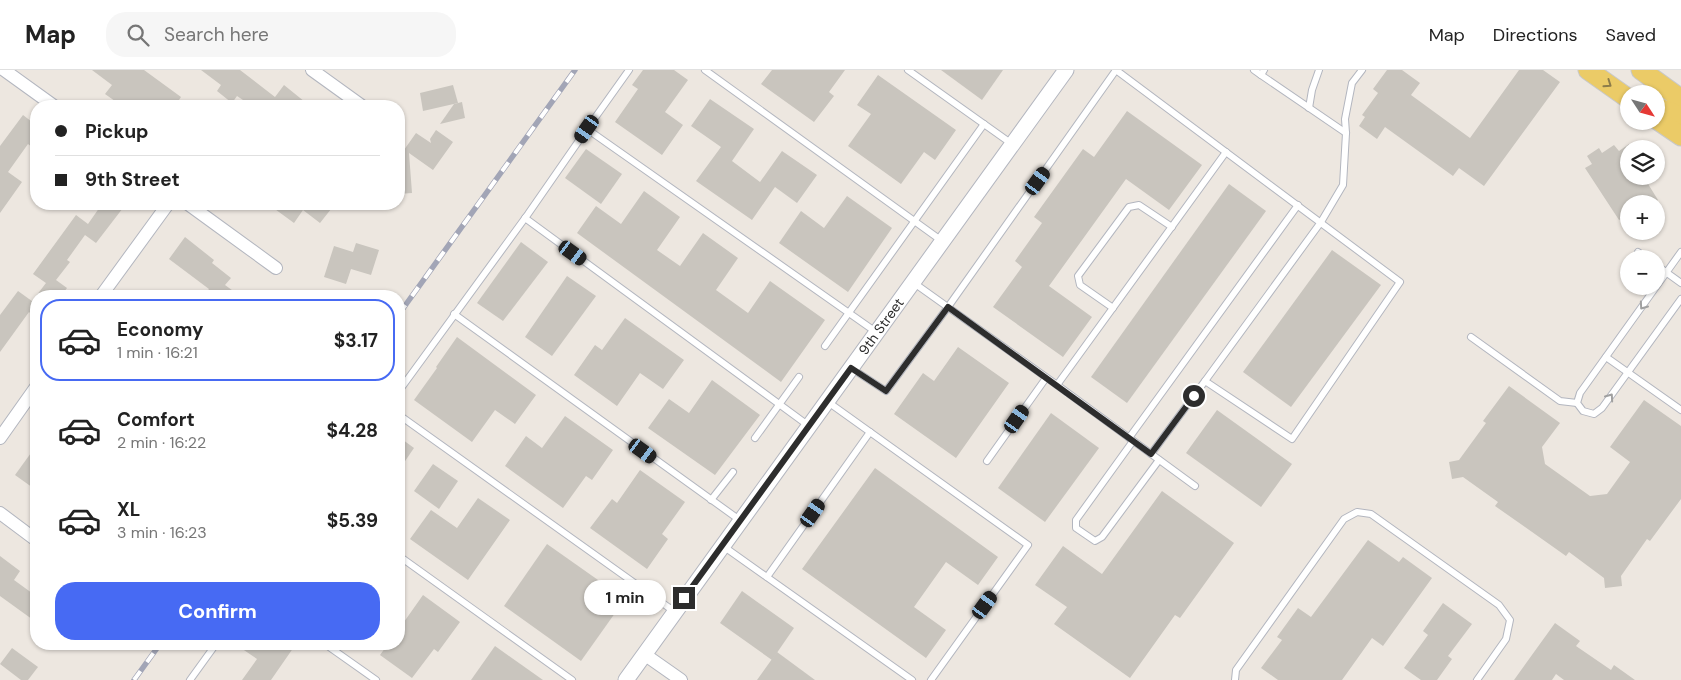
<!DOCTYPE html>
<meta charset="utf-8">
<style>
body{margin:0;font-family:"DM Sans",sans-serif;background:#f6f6f6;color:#222;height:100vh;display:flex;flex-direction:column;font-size:19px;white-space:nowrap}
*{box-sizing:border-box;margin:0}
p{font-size:16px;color:#767676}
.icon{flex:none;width:28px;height:28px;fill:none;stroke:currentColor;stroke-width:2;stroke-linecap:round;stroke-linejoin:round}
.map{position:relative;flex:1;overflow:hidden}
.panel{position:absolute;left:30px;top:220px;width:375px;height:360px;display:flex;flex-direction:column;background:#fff;border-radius:20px;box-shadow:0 1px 4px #0004}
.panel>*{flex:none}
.banner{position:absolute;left:30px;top:30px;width:375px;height:110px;border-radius:20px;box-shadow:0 1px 4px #0004;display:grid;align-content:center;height:110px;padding:0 25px;background:#fff}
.needle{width:32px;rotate:126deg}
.controls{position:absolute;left:1620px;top:15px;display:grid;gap:10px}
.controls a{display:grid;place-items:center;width:45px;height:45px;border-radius:50%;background:#fff;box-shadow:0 1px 4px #0004;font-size:25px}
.end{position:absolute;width:22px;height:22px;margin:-11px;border:6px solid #2d2d2d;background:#fff;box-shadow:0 0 0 2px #fff}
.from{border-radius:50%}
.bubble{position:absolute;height:35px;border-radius:18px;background:#fff;box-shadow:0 1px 4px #0004;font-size:16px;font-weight:700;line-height:35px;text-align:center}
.car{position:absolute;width:15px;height:30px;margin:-15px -8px;border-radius:6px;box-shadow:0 0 4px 1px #0007;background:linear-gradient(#222 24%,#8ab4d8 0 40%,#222 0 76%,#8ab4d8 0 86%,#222 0)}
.banner b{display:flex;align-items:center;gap:18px;height:48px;font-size:19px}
.banner b+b{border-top:1px solid #e0e0e0}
.banner i{width:12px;height:12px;background:#222}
ul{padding:9px 0 0;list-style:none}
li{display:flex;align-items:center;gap:15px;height:82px;margin:0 10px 8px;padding:0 15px;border:2px solid transparent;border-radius:20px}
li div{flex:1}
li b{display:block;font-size:19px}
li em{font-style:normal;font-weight:700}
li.current{border-color:#476af3}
li>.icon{width:45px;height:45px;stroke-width:1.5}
.action{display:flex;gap:10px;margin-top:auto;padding:10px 25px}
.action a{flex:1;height:58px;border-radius:20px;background:#476af3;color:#fff;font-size:20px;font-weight:700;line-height:58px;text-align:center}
header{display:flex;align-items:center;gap:30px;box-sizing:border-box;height:70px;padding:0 25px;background:#fff;border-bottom:1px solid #e0e0e0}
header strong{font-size:24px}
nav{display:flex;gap:28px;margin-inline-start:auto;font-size:18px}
.search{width:350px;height:45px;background:#f6f6f6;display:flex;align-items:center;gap:12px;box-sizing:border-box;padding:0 18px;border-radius:20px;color:#767676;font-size:19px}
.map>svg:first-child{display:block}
</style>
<header>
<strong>Map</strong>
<div class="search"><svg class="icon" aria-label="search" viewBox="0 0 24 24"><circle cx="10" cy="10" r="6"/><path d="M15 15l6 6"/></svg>Search here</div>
<nav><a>Map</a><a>Directions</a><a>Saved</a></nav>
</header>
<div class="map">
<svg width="1681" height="610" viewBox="0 0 1681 610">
<rect width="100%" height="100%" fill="#ede7e0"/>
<!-- building -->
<g fill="#c9c5be">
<path d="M92,0H144L181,27L175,36H122L105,24L112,15Z"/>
<path d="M201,0H240L275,27L284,15L310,36H252L237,26L232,33L217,21L221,15Z"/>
<path d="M643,0H674L688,10L665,42L683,55L662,85L615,52L638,19L632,15Z"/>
<path d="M772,0H845L829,22L834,26L814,52L761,14Z"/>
<path d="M941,0H1003L982,30Z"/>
<path d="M1387,0H1402L1420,13L1411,25L1470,68L1519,0H1543L1560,12L1484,116L1459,98L1453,106L1385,57L1377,69L1359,56L1365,47L1362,45L1378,23L1373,19Z"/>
<path d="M878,5L956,60L935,90L924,82L901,114L848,76L871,44L857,35Z"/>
<path d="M453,15L458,33L423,41L420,23Z"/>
<path d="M710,29L754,59L732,91L760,112L782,81L817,105L797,133L775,117L752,150L696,111L721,77L691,56Z"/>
<path d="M462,32L465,48L440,54L454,34Z"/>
<path d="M1127,41L1202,95L1169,140L1126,109L1049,216L1092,247L1063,287L993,237L1022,197L1015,191L1042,153L1034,147L1083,79L1094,87Z"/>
<path d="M23,45L36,55V80L28,74L8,102L22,112L0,143V76Z"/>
<path d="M436,60L453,72L433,100L409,83L412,123L399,124V87L416,63L431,73L430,69Z"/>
<path d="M1629,74V106H1635L1640,113L1645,109L1658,130L1652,134H1629V144L1619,150L1585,98L1592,94L1587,86L1599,78L1602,83L1614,75L1619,81Z"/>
<path d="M586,79L622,104L601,134L565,108Z"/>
<path d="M1229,114L1266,141L1127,333L1091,307Z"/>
<path d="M644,121L680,147L657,180L680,196L703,163L738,188L716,220L748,243L770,211L825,250L781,312L577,163L596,136L621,154Z"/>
<path d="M847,126L892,158L848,222L779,173L801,141L824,158Z"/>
<path d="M102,134H126L96,173L85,165L67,190L70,192L56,210L67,218L61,226H36L46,213L33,204L76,145L88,154Z"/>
<path d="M268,134H335L320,153L303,140L294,153Z"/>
<path d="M185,167L214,190L212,193L231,208L225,215L240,226H204L209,219L169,189Z"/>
<path d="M521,172L548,192L503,251L477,233Z"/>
<path d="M356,173L379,180L371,205L351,199L346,214L324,207L334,176L353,182Z"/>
<path d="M1332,180L1381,215L1291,337L1243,302Z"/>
<path d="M567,206L596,226L552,286L525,267Z"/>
<path d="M18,221L36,234V248L29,242L0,282V245Z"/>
<path d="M625,248L684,290L663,319L640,303L617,336L574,305L595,275L602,280Z"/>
<path d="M457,267L536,325L515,354L495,340L472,372L414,330L437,298L436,297Z"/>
<path d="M958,277L1009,313L956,388L894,344L923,303L934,311Z"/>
<path d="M712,310L760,345L715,405L648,358L669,329L689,343Z"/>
<path d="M1509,316L1560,353L1542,377L1545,394L1590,426L1607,424L1630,392L1610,377L1644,330L1681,356V429L1650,471L1647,469L1621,506L1622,516L1605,518L1604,508L1569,482L1566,486L1525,457L1495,436L1498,432L1463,407L1452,409L1449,392L1459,390L1486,353L1483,351Z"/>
<path d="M1217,340L1292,394L1261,437L1186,383Z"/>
<path d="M1051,343L1099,378L1045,452L998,418Z"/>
<path d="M565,346L613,380L592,410L586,406L563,438L505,396L526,366L542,378Z"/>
<path d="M399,367L414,378L399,400Z"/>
<path d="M36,376V420L15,405Z"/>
<path d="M433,394L458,411L439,439L414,421Z"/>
<path d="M875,398L998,487L978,515L946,492L914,537L946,560L926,588L802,499Z"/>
<path d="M640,400L685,432L662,464L668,469L647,499L590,458L612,429L617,433Z"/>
<path d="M1162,421L1234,473L1180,548L1175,545L1130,608L1054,554L1067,537L1035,515L1063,476L1102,504Z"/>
<path d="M478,428L510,450L468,510L410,469L431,440L457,458Z"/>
<path d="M1368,470L1399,492L1403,487L1432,508L1383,576L1372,568L1342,610H1278L1261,598L1282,570L1277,567L1298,538L1311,547Z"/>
<path d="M547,474L625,529L581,591L504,536Z"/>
<path d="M0,486L20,501L14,510L36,526V552L0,526Z"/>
<path d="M742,521L794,558L772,590L720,553Z"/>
<path d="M423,525L460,552L438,582L434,579L412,608L380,585L388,574H399V559Z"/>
<path d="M1443,533L1472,554L1448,586L1452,589L1437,610H1421L1404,598L1428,565L1423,561Z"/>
<path d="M1555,553L1580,571L1576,576L1611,600L1614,595L1635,610H1564L1556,604L1552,610H1514Z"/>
<path d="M235,574H296L271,610H242L257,589Z"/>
<path d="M495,576L543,610H471Z"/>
<path d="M12,578L38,597L28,610H21L0,594Z"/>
<path d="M777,582L815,610H757Z"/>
</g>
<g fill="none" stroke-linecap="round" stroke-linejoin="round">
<!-- service casing -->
<g stroke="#b3b6bf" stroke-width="8">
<g id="service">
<path d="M629,0L587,59L876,262"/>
<path d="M705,0L942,171"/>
<path d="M908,0L1012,74"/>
<path d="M1116,0L1400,212L1292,369L1205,311L1151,384"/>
<path d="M1254,0L1261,5L1264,0"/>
<path d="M1261,5L1346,63"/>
<path d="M1309,38L1312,20L1319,0"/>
<path d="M525,148L809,356"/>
<path d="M1638,182L1648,189"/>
<path d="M1681,182L1580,323L1577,333L1583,341L1594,344L1602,338L1681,229"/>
<path d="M1656,195L1681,213"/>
<path d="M914,213L1057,315L1226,82"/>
<path d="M1113,238L1080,215L1078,206L1129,137L1139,135L1172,157"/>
<path d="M454,244L741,451"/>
<path d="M1471,267L1560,331L1577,333"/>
<path d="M825,276L984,54"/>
<path d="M1606,287L1681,340"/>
<path d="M851,298L886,321L948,237L1116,0"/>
<path d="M1205,311L1321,152L1343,115L1346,63L1345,49L1352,13L1362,0"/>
<path d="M1057,315L1195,416"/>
<path d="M399,321L528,144L587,59"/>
<path d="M828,332L1028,475L931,610"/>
<path d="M399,345L675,542"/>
<path d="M755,368L799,307"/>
<path d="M1129,368L1298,135"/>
<path d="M1133,371L1076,450V458L1095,471L1102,467L1159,390"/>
<path d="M987,391L1046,308"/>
<path d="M711,430L733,402"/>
<path d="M723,476L912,610"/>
<path d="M399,486L572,610"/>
<path d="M767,507L870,362"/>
<path d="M325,574L376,610"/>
<path d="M190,610L216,574"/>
<path d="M1235,610L1236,600L1344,449L1357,442L1371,444L1499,535L1510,550L1506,569L1477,610"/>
</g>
</g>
<!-- minor casing -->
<g stroke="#b3b6bf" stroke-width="14">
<g id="minor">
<path d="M4,0L54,36"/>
<path d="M312,0L362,36"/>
<path d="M188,134L276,198"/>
<path d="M101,226L168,134"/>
<path d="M0,368L36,317"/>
<path d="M0,443L36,470"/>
<path d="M644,584L681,610"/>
</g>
</g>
<!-- tertiary casing -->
<g stroke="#b3b6bf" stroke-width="17">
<g id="tertiary">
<path id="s1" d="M626,610L1066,0"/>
</g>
</g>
<!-- primary casing -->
<g stroke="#c8c8c8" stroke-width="21">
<g id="primary">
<path d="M1588,0L1629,29"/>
<path d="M1641,0L1681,29"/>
<path d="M1656,37L1673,43L1681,49"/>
<path d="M1656,49L1681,66"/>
</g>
</g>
<!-- service -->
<use href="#service" stroke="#fff" stroke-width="6"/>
<!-- minor -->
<use href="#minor" stroke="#fff" stroke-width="12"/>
<!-- tertiary -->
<use href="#tertiary" stroke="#fff" stroke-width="15"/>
<!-- primary -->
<use href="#primary" stroke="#ebcb67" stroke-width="19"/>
<!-- rail casing -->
<g stroke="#a2a5b6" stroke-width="5.5">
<g id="rail">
<path d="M399,244L575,0"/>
<path d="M134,610L160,574"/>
</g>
</g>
<!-- rail -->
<use href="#rail" stroke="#fff" stroke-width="4" stroke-dasharray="11" stroke-linecap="butt"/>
</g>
<!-- one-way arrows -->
<defs><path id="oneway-chevron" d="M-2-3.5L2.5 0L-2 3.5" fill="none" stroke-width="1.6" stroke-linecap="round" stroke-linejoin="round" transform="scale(1.25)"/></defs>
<use stroke="#8c7c4a" href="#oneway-chevron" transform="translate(1608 14) rotate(35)"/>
<g stroke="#a0a0a0">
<use href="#oneway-chevron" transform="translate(1643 236) rotate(125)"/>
<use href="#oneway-chevron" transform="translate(1610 327) rotate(-55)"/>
</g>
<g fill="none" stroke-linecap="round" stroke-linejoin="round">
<!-- route -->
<path stroke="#2d2d2d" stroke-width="6" d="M684,528L851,298L886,321L948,237L1151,384L1194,326"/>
</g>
<g text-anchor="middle" stroke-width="5" stroke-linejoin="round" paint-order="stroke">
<!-- street labels -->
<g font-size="14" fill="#2d2d2d" stroke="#fff">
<text dy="5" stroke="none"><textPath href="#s1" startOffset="436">9th Street</textPath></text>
</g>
</g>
</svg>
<div class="controls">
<a><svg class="needle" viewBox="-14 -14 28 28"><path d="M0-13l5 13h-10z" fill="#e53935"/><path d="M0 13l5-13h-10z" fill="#767676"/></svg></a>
<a><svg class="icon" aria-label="layers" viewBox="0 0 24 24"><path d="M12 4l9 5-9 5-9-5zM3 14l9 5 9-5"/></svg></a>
<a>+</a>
<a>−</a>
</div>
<i class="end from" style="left:1194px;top:326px"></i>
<i class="end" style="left:684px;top:528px"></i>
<div class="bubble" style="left:584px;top:510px;width:82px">1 min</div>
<i class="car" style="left:587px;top:59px;rotate:215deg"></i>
<i class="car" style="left:1038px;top:111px;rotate:36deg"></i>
<i class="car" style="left:573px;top:183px;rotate:126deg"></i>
<i class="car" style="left:1017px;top:349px;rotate:35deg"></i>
<i class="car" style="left:643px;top:381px;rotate:126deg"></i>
<i class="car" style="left:813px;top:443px;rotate:35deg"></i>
<i class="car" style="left:985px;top:535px;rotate:36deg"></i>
<div class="banner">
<b><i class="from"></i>Pickup</b>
<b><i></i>9th Street</b>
</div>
<section class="panel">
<ul>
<li class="current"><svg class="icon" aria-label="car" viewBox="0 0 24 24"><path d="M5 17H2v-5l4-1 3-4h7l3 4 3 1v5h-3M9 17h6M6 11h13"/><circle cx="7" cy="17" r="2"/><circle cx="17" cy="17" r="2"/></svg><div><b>Economy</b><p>1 min · 16:21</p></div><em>$3.17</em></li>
<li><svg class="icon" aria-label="car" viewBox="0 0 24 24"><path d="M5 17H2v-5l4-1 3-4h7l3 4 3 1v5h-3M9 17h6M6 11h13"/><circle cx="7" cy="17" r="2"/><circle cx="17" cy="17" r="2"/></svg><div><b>Comfort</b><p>2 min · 16:22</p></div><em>$4.28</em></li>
<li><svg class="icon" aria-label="car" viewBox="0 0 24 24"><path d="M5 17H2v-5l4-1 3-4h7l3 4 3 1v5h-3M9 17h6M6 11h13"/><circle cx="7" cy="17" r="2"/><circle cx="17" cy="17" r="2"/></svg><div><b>XL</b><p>3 min · 16:23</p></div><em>$5.39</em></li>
</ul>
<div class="action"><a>Confirm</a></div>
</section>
</div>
